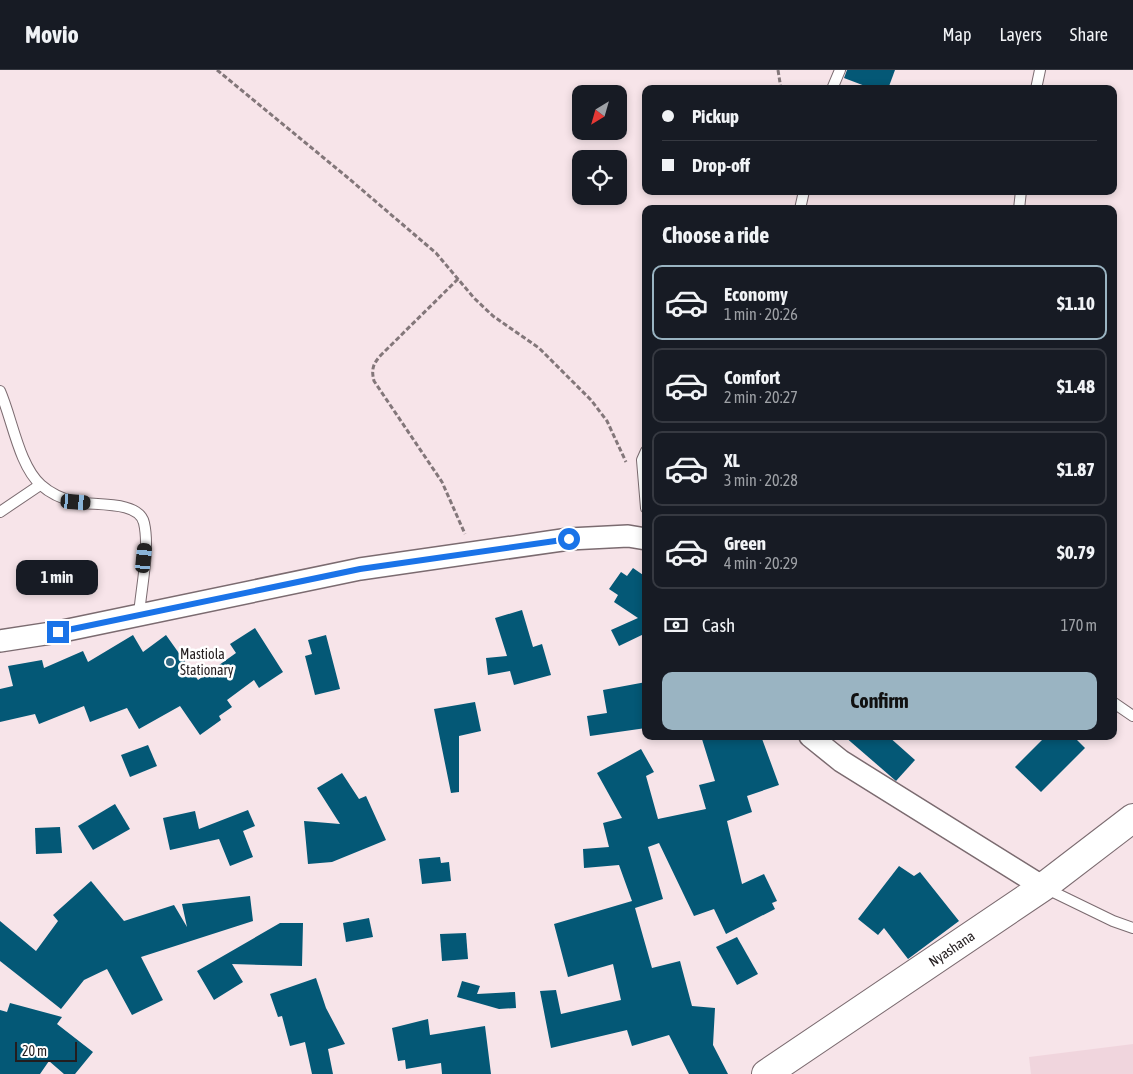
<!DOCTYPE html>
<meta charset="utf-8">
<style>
body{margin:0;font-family:"Asap Condensed",sans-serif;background:#20242c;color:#f1f3f6;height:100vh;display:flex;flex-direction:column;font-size:19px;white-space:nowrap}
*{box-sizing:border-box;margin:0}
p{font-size:16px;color:#9ea1a6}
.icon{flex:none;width:28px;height:28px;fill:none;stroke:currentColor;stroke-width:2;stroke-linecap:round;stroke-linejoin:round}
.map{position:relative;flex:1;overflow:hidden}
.drawer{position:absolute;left:642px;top:135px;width:475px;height:535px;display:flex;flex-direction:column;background:#171b24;border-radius:10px;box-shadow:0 2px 8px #0003}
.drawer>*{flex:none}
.guide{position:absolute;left:642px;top:15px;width:475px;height:110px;border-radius:10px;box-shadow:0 2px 8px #0003;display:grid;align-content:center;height:110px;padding:0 20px;background:#171b24}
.needle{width:32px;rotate:217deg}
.tools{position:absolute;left:572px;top:15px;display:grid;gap:10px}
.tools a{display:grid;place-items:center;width:55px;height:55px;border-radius:10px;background:#171b24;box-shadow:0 2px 8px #0003;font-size:25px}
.scale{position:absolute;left:15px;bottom:12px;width:62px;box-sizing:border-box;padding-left:5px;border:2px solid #231d1f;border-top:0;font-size:14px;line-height:18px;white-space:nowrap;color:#231d1f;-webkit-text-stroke:4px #fff;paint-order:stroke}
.end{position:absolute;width:22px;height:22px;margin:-11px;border:6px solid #1a73e8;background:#fff;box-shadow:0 0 0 2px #fff}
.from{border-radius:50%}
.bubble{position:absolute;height:35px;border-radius:10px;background:#171b24;box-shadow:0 2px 8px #0003;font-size:16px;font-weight:700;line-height:35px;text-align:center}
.car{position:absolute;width:15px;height:30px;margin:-15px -8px;border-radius:6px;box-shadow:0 0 4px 1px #0007;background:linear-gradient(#222 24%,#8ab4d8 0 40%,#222 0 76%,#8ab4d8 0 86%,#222 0)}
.guide b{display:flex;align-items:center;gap:18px;height:48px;font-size:19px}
.guide b+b{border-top:1px solid #363941}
.guide i{width:12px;height:12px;background:#f1f3f6}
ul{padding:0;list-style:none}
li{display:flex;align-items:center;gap:15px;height:75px;margin:0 10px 8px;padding:0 10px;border:2px solid #363941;border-radius:10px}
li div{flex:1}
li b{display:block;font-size:19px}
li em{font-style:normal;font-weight:700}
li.selected{border-color:#9ab4c2}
li>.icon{width:45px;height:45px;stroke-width:1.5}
h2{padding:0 20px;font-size:22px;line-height:60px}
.pay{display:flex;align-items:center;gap:12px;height:55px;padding:0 20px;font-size:19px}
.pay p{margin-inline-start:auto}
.button{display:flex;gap:10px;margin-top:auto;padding:10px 20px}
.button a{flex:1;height:58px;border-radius:10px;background:#9ab4c2;color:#111;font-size:20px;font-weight:700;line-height:58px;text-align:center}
header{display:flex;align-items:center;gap:30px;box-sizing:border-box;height:70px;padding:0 25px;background:#171b24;border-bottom:1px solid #363941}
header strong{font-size:24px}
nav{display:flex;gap:28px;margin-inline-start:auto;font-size:18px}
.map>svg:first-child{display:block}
</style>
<header>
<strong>Movio</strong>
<nav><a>Map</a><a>Layers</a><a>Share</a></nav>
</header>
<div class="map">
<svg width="1133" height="1004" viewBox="0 0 1133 1004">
<rect width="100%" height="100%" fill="#f7e4e9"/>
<!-- built -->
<path fill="#f0d5dd" d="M1133,974V1004H1031L1029,987Z"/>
<!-- building -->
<g fill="#045876">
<path d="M847,0H895L888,19H873L844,8Z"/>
<path d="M633,498L646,507V563L619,576L611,560L638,548L614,532L618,525L609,519L621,502L627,506Z"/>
<path d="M522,540L533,577L542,574L551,605L514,615L510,601L488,605L486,588L507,586L495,548Z"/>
<path d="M255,558L283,602L259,618L254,610L227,630L232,637L219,646L221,650L200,665L180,636L139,659L127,638L90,652L84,636L39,654L35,644L0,652V619L13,616L8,596L42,590L44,598L83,581L88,592L133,565L143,582L166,565L198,610L236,583L230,574Z"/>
<path d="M326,565L340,619L315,625L305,586L312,584L308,570Z"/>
<path d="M646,612V658L590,666L587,646L607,643L603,620Z"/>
<path d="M475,632L481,661L459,666V722L451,723L434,639Z"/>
<path d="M701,666H761L779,715L747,726L752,742L727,751L742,814L764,804L777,831L772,833L775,839L726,864L714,839L694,846L659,773L648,777L663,829L635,838L652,898L680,891L692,936L715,938L713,975L728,1004H689L669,965L632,976L627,960L551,978L540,921L556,920L561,944L621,930L613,894L568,907L554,854L632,831L619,795L584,798L583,779L609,777L603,753L622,748L597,703L641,679L654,702L646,706L658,749L706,739L699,715L715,711Z"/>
<path d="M844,666H888L915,690L896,711Z"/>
<path d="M1046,666H1073L1085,678L1041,722L1015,697Z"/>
<path d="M148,675L157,696L130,707L121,685Z"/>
<path d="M342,703L359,729L366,726L386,770L332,792L308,794L304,751L340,754L317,718Z"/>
<path d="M115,734L130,759L93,780L78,756Z"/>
<path d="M248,740L255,756L243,761L253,787L230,796L219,769L170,780L163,748L195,741L199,759Z"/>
<path d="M60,757L62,783L36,784L35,758Z"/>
<path d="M440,787L441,793L449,792L451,811L422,814L419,789Z"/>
<path d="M899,796L914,806L920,802L959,851L908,889L884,858L878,865L858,849Z"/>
<path d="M91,811L124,851L174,835L187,857L182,834L250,826L253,851L141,887L163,930L132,945L107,899L84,910L61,939L0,891V851L36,881L58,851L53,845Z"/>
<path d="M369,848L373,867L346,872L343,853Z"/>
<path d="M280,853H303L302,896L232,894L243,912L214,930L197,901Z"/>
<path d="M466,863L468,889L442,891L440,864Z"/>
<path d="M737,867L758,904L737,915L716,877Z"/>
<path d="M316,908L326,938L345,974L328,979L333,1004H312L305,972L290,976L282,946L278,947L270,924Z"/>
<path d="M462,911L480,916L477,924L515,922L516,938L499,939L457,927Z"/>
<path d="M10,933L62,947L57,954L93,982L75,1004H64L49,991L40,1004H0V940L7,942Z"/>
<path d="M428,949L430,965L485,956L491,1004H442L441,993L406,999L405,990L398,991L392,958Z"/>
</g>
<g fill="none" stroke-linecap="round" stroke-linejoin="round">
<!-- lane casing -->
<g stroke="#7b6b70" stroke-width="12">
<g id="lane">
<path d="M832,19L840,0"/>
<path d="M1036,19L1040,0"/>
<path d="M800,139L804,121"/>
<path d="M1019,139L1021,121"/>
<path d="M0,321C12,348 19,396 41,415C51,424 63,429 75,432C93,436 139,430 144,453C150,479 141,518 139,545"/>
<path d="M646,381L642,390L646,438"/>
<path d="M0,442L40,415"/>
<path d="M1114,633L1133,646"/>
<path d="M1045,818L1113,851L1133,858"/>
</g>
</g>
<!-- street casing -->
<g stroke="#7b6b70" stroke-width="24">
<g id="street">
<path d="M0,571L58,562L360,499L569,469L628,466L646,469"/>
<path d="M810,666L841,691L1043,817"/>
</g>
</g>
<!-- secondary casing -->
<g stroke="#7b6b70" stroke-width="30">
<g id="secondary">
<path id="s1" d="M766,1004L1043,817L1133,748"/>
</g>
</g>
<!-- path -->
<g stroke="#83777a" stroke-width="3" stroke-dasharray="5 2.5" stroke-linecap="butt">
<path d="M217,0L347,107L436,183L474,228L493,246L539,278L591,330L607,351L626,392"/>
<path d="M778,0L781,19"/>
<path d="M458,209L381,285C373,294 371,299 374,311L442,412L465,464"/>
</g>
<!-- lane -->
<use href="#lane" stroke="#fff" stroke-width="10"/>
<!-- street -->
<use href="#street" stroke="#fff" stroke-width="21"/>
<!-- secondary -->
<use href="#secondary" stroke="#fff" stroke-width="28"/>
</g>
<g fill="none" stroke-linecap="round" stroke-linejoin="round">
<!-- route -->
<path stroke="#1a73e8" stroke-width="6" d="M58,562L360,499L569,469"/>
</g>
<!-- markers -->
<circle fill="#306882" stroke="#fff" stroke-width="2" cx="170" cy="592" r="5"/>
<g text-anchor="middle" stroke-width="5" stroke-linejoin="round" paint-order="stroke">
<!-- poi labels -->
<g font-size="14" fill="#231d1f" stroke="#fff" text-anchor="start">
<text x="180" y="589">Mastiola<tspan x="180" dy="16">Stationary</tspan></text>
</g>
<!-- street labels -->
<g font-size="14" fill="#231d1f" stroke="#fff">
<text dy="5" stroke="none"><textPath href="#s1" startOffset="224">Nyashana</textPath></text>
</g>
</g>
</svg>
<div class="tools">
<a><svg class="needle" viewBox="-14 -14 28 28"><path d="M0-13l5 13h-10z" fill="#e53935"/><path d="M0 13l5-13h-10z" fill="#9ea1a6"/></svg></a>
<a><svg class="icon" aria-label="locate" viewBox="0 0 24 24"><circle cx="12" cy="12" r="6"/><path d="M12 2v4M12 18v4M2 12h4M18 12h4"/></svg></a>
</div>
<div class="scale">20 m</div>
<i class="end from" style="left:569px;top:469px"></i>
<i class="end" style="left:58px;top:562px"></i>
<div class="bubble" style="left:16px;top:490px;width:82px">1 min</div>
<i class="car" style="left:76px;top:432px;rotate:95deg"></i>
<i class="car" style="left:144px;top:488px;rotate:6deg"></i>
<div class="guide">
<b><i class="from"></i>Pickup</b>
<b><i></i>Drop-off</b>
</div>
<section class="drawer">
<h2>Choose a ride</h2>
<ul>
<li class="selected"><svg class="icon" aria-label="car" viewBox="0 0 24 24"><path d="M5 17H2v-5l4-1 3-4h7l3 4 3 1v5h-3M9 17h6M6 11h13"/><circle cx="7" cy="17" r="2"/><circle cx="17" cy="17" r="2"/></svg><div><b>Economy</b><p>1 min · 20:26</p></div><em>$1.10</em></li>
<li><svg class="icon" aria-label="car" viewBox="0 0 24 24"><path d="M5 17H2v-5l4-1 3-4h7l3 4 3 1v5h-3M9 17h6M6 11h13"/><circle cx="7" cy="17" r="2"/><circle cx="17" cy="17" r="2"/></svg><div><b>Comfort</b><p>2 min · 20:27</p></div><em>$1.48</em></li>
<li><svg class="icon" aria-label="car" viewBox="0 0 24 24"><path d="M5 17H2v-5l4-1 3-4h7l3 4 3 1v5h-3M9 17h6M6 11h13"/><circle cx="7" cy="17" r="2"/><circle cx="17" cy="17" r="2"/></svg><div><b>XL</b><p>3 min · 20:28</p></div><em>$1.87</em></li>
<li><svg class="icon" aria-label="car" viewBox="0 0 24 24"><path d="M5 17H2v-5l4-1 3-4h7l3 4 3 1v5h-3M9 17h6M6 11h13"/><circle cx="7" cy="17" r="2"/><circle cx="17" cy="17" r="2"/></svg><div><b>Green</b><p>4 min · 20:29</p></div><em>$0.79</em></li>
</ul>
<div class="pay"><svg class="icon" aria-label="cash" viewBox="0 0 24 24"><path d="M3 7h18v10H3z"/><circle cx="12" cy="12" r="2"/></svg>Cash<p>170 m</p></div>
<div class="button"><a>Confirm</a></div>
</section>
</div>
